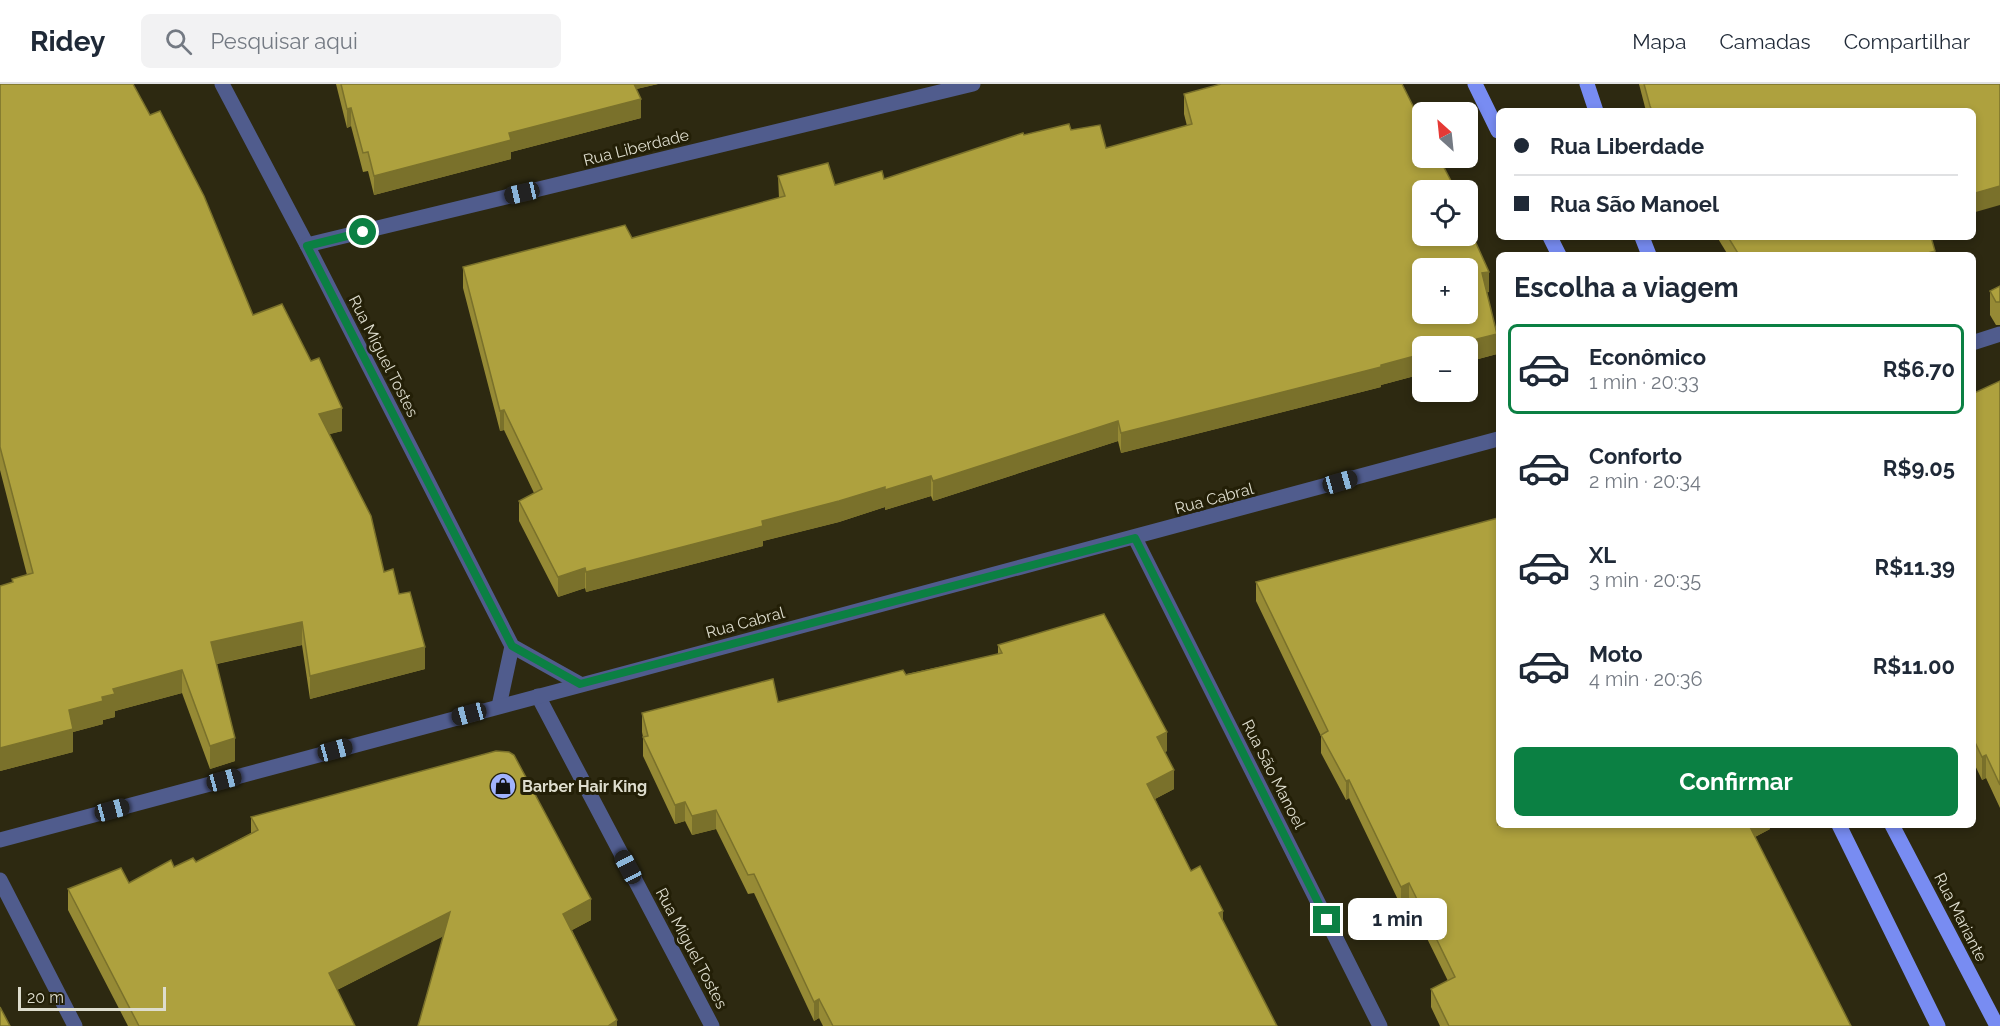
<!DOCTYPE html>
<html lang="pt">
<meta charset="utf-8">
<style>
body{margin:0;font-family:Raleway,sans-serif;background:#f2f2f3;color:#1f2937;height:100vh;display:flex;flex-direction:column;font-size:22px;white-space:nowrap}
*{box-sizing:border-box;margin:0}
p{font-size:20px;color:#747a83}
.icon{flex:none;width:33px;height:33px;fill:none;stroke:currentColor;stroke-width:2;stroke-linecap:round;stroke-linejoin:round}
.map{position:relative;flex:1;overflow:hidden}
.side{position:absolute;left:1496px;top:168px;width:480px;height:576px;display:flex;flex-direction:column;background:#fff;border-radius:9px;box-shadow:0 3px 9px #0003}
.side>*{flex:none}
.guide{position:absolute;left:1496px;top:24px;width:480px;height:132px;border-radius:9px;box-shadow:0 3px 9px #0003;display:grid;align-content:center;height:132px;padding:0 18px;background:#fff}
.needle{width:39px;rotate:333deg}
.fabs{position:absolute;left:1412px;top:18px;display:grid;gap:12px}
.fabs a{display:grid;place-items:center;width:66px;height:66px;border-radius:9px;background:#fff;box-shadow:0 3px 9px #0003;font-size:30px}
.scale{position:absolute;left:18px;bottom:15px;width:148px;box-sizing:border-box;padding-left:6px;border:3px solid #deddce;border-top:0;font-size:16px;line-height:21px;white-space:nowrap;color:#deddce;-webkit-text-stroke:4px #231f07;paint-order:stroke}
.end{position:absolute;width:27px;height:27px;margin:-14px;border:8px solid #0b8043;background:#fff;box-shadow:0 0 0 3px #fff}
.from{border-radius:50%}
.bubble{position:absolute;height:42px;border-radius:9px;background:#fff;box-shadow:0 3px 9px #0003;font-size:20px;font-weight:700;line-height:42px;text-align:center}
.car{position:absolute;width:18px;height:36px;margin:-18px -9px;border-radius:8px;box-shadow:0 0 4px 2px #0007;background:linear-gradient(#222 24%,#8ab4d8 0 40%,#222 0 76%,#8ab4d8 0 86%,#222 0)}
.guide b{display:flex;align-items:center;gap:21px;height:57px;font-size:22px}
.guide b+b{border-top:2px solid #e0e1e3}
.guide i{width:15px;height:15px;background:#1f2937}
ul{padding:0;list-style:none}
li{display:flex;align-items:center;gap:18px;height:90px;margin:0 12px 9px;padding:0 6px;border:3px solid transparent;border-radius:9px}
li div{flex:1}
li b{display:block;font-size:22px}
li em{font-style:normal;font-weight:700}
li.active{border-color:#0b8043}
li>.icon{width:54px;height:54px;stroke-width:1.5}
h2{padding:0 18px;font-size:27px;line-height:72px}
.button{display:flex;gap:12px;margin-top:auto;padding:12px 18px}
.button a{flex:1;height:69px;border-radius:9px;background:#0b8043;color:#fff;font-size:24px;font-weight:700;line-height:69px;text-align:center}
header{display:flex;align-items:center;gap:36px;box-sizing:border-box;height:84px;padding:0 30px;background:#fff;border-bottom:2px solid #e0e1e3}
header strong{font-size:28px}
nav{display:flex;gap:33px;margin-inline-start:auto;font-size:21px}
.search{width:420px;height:54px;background:#f2f2f3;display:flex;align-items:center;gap:15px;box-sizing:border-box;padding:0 21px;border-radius:9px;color:#747a83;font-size:22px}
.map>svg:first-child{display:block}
</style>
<header>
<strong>Ridey</strong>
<div class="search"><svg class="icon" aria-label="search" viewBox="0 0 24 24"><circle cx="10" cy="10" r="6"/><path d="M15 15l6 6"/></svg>Pesquisar aqui</div>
<nav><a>Mapa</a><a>Camadas</a><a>Compartilhar</a></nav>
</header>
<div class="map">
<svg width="2000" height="942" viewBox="0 0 2000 942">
<rect width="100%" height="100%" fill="#2d2911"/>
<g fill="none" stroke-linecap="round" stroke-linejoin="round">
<!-- minor -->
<g stroke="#505c8d" stroke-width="15">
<path d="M222,0L307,161L512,562L580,600"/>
<path d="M307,161L973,0"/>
<path d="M1972,259L2000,250"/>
<path d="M1135,454L1380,942"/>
<path d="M538,612L712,942"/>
<path d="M499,622L512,562"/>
<path d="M0,756C499,622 1000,491 1498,355"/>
<path d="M0,796L75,942"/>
</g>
<!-- major -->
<g stroke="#788cf2" stroke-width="15">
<path d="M1475,0L1498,47"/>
<path d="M1587,0L1596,27"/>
<path d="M1550,153L1559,171"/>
<path d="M1642,153L1649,171"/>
<path d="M1839,741L1938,942"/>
<path d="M1892,741L1997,942"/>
</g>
</g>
<!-- wall -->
<g fill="#968a35">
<path d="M0,0L253,231L342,347L329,350L384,488L399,510L425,585L310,615L302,561L217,580L235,677L210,685L182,609L115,627V633L103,636V640L73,648V668L0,687V502L12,499V495L27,491L0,386Z"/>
<path d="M336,0H658L636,5L641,34L511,68V75L374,111L368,87L363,88L351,42L347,44Z"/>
<path d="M1639,0H2000L1972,27H1646Z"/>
<path d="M1184,10L1451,97V103L1489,208H1487L1497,270L1381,301V303L1121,369L1118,357L933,417L931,412L885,426V423L839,438L763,457V462L586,508L585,504L558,513L519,437V417L534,409L504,346L500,347L463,204V183L632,154L779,114L778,92L835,101L884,95L1024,51L1071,46L1106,64L1187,42L1184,30Z"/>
<path d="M1717,153H1931L1935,171H1728Z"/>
<path d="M2000,202V241H1996L1990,231V207Z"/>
<path d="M2000,297V724L1986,694L1982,696L1972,675V310Z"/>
<path d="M1256,498L1498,741H1770V745L1755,753L1851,942H1440L1431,923V905L1448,897L1409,818L1401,822L1349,714L1346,716L1321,669V652L1256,517Z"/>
<path d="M998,561L1167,667L1165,668L1174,705L1155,715L1191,787L1223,837L1277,942H823L819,934L814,937L754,809L748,810L716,745L692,751L685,737L675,740L643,672V653L642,648V629L778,618L998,570Z"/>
<path d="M251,733L591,836L572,846L617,942L443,852L337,906L355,942H128L68,826V805L129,799L174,783L196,778L251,749Z"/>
</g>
<!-- shaded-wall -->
<g fill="#7a712b">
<path d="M628,0H658L628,7Z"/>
<path d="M641,15V34L511,68V75L374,111V92L509,49Z"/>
<path d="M351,24V42L347,44V25Z"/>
<path d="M2000,102V121L1972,129V110Z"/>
<path d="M1935,167V171H1921Z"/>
<path d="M1489,188V208L1482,210V189Z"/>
<path d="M1497,250V270L1467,278V262H1449Z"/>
<path d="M1422,270V290L1381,301V303L1121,369V349Z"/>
<path d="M342,324V347L319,353V330Z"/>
<path d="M504,326V346L500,347V327Z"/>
<path d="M1118,337V357L933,417V397Z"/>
<path d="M931,392V412L885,426V406Z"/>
<path d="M885,403V423L839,438L763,457V462L586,508V488L762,437Z"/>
<path d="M585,484V504L558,513V493Z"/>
<path d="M302,538V561L211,581V558Z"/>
<path d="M425,563V585L310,615V592Z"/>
<path d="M182,586V609L115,627V633L103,636V640L73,648V668L0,687V664L69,626L102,613L113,605Z"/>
<path d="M1167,648V667L1157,672V653Z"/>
<path d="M235,654V677L210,685V662Z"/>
<path d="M1986,671V694L1982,696V673Z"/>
<path d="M1174,686V705L1147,719V700Z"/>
<path d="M1349,696V714L1346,716V697Z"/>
<path d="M685,718V737L675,740V721Z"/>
<path d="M716,726V745L692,751V732Z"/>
<path d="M1747,741H1770V745L1747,757Z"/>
<path d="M1409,799V818L1401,822V803Z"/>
<path d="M591,815V836L563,851V830Z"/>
<path d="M1223,827V845L1219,829Z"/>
<path d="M450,828V849L329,910V889Z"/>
<path d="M819,915V934L814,937V918Z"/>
<path d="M617,936V942H607V941Z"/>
</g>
<!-- building -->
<g fill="#aea13e" stroke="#7a712b" stroke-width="1.5" fill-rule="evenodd">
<path d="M0,0H133L150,31L160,27L204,112L253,231L282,220L311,277L319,274L342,324L319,330L371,432L384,488L393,485L399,510L410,508L425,563L310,592L302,538L211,558L235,654L210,662L182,586L113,605L115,610L102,613L103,617L69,626L73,645L0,664V502L13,498L12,495L33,489L0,363Z"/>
<path d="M341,0H634L641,15L509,49L511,56L374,92L368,68L363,69L351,24L347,25Z"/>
<path d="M1221,0H1402L1422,40V74H1439L1451,97L1449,98L1453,106H1422V152H1467V139L1489,188L1482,189L1497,250L1449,262H1422V270L1381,281V283L1121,349L1118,337L933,397L931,392L885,406V403L839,417L762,437L763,442L586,488L585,484L558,493L519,417L542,405L504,326L500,327L463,183L625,141L632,154L785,112L778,92L828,79L835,101L882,87L884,95L1023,49L1024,51L1069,40L1071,46L1100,41L1106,64L1192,40L1184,10ZM1422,184H1467V230H1422Z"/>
<path d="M1644,0H2000V102L1972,110V27H1652L1650,22Z"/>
<path d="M1728,153H1931L1935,167L1921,171H1739Z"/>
<path d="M2000,202V218H1996L1990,207Z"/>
<path d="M2000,297V701L1986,671L1982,673L1972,652V310Z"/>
<path d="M1498,434V741H1749L1851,942H1449L1431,905L1455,893L1409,799L1401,803L1349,696L1346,697L1321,651L1328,647L1256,498Z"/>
<path d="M1104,530L1167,648L1157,653L1174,686L1147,700L1191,787L1200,782L1223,827L1219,829L1277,942H833L819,915L814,918L754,790L748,791L716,726L692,732L685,718L675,721L643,653L648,652L642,629L773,595L778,618L903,586L906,591L1002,569L998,561Z"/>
<path d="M496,667L509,668L514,671L591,815L563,830L617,936L608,942H418L450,828L329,889L355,942H139L68,805L121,784L129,799L171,776L174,783L193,774L196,778L258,746L251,733Z"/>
<path d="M0,923L10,942H0Z"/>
</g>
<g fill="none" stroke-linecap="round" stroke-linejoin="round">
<!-- route -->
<path stroke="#0b8043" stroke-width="8" d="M363,148L307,162L512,562L580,600L1135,454L1327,836"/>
</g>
<!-- icons -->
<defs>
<g id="shop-disc" transform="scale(1.35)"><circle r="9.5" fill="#a1b3fd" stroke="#231f07"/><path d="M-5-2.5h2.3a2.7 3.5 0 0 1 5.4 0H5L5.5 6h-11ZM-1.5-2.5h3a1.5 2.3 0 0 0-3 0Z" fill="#111"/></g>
</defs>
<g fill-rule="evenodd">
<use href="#shop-disc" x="503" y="702"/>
</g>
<g text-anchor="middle" stroke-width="6" stroke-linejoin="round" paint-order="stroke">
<!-- street labels -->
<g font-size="16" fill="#deddce" stroke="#231f07">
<text transform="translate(636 63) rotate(-14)" y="6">Rua Liberdade</text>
<text transform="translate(384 272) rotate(63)" y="6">Rua Miguel Tostes</text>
<text transform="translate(1214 414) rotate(-15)" y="6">Rua Cabral</text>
<text transform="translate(745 538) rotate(-15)" y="6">Rua Cabral</text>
<text transform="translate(1274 690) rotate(63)" y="6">Rua São Manoel</text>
<text transform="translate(1961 833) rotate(63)" y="6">Rua Mariante</text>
<text transform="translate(692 864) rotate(62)" y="6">Rua Miguel Tostes</text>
</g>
<!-- poi labels -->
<g font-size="16" font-weight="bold" fill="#deddce" stroke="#231f07" text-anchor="start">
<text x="522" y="708">Barber Hair King</text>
</g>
</g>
</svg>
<div class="fabs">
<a><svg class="needle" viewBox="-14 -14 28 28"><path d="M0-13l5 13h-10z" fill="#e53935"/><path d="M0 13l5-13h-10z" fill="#747a83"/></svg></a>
<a><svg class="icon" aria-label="locate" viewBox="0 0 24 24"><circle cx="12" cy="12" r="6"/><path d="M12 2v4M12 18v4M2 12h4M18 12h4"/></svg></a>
<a>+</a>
<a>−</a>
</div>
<div class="scale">20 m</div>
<i class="end from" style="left:363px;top:148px"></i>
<i class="end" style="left:1327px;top:836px"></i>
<div class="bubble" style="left:1348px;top:814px;width:99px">1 min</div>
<i class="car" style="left:522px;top:109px;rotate:257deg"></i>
<i class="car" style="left:1340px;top:398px;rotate:74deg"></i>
<i class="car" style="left:469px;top:630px;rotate:255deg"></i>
<i class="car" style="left:335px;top:666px;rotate:75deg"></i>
<i class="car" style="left:224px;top:696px;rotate:75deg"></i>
<i class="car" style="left:112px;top:726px;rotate:75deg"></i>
<i class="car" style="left:628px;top:783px;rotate:332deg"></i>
<div class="guide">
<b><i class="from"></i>Rua Liberdade</b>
<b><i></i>Rua São Manoel</b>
</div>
<section class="side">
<h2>Escolha a viagem</h2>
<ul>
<li class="active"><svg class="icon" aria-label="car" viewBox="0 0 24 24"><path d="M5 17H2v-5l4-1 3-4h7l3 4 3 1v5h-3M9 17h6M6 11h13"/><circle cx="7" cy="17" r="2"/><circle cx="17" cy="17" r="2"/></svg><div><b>Econômico</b><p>1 min · 20:33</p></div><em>R$6.70</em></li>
<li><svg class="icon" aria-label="car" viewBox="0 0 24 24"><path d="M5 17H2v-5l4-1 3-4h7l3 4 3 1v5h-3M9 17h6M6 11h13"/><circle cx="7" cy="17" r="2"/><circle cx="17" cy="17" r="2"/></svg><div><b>Conforto</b><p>2 min · 20:34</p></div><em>R$9.05</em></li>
<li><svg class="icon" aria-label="car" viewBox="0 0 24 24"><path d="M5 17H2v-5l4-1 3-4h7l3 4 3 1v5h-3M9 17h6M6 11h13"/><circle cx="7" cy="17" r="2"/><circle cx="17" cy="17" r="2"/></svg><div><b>XL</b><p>3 min · 20:35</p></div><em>R$11.39</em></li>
<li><svg class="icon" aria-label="car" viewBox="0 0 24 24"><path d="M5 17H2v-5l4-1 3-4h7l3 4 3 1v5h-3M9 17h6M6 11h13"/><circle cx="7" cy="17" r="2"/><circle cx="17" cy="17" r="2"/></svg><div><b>Moto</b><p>4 min · 20:36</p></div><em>R$11.00</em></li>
</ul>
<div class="button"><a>Confirmar</a></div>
</section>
</div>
